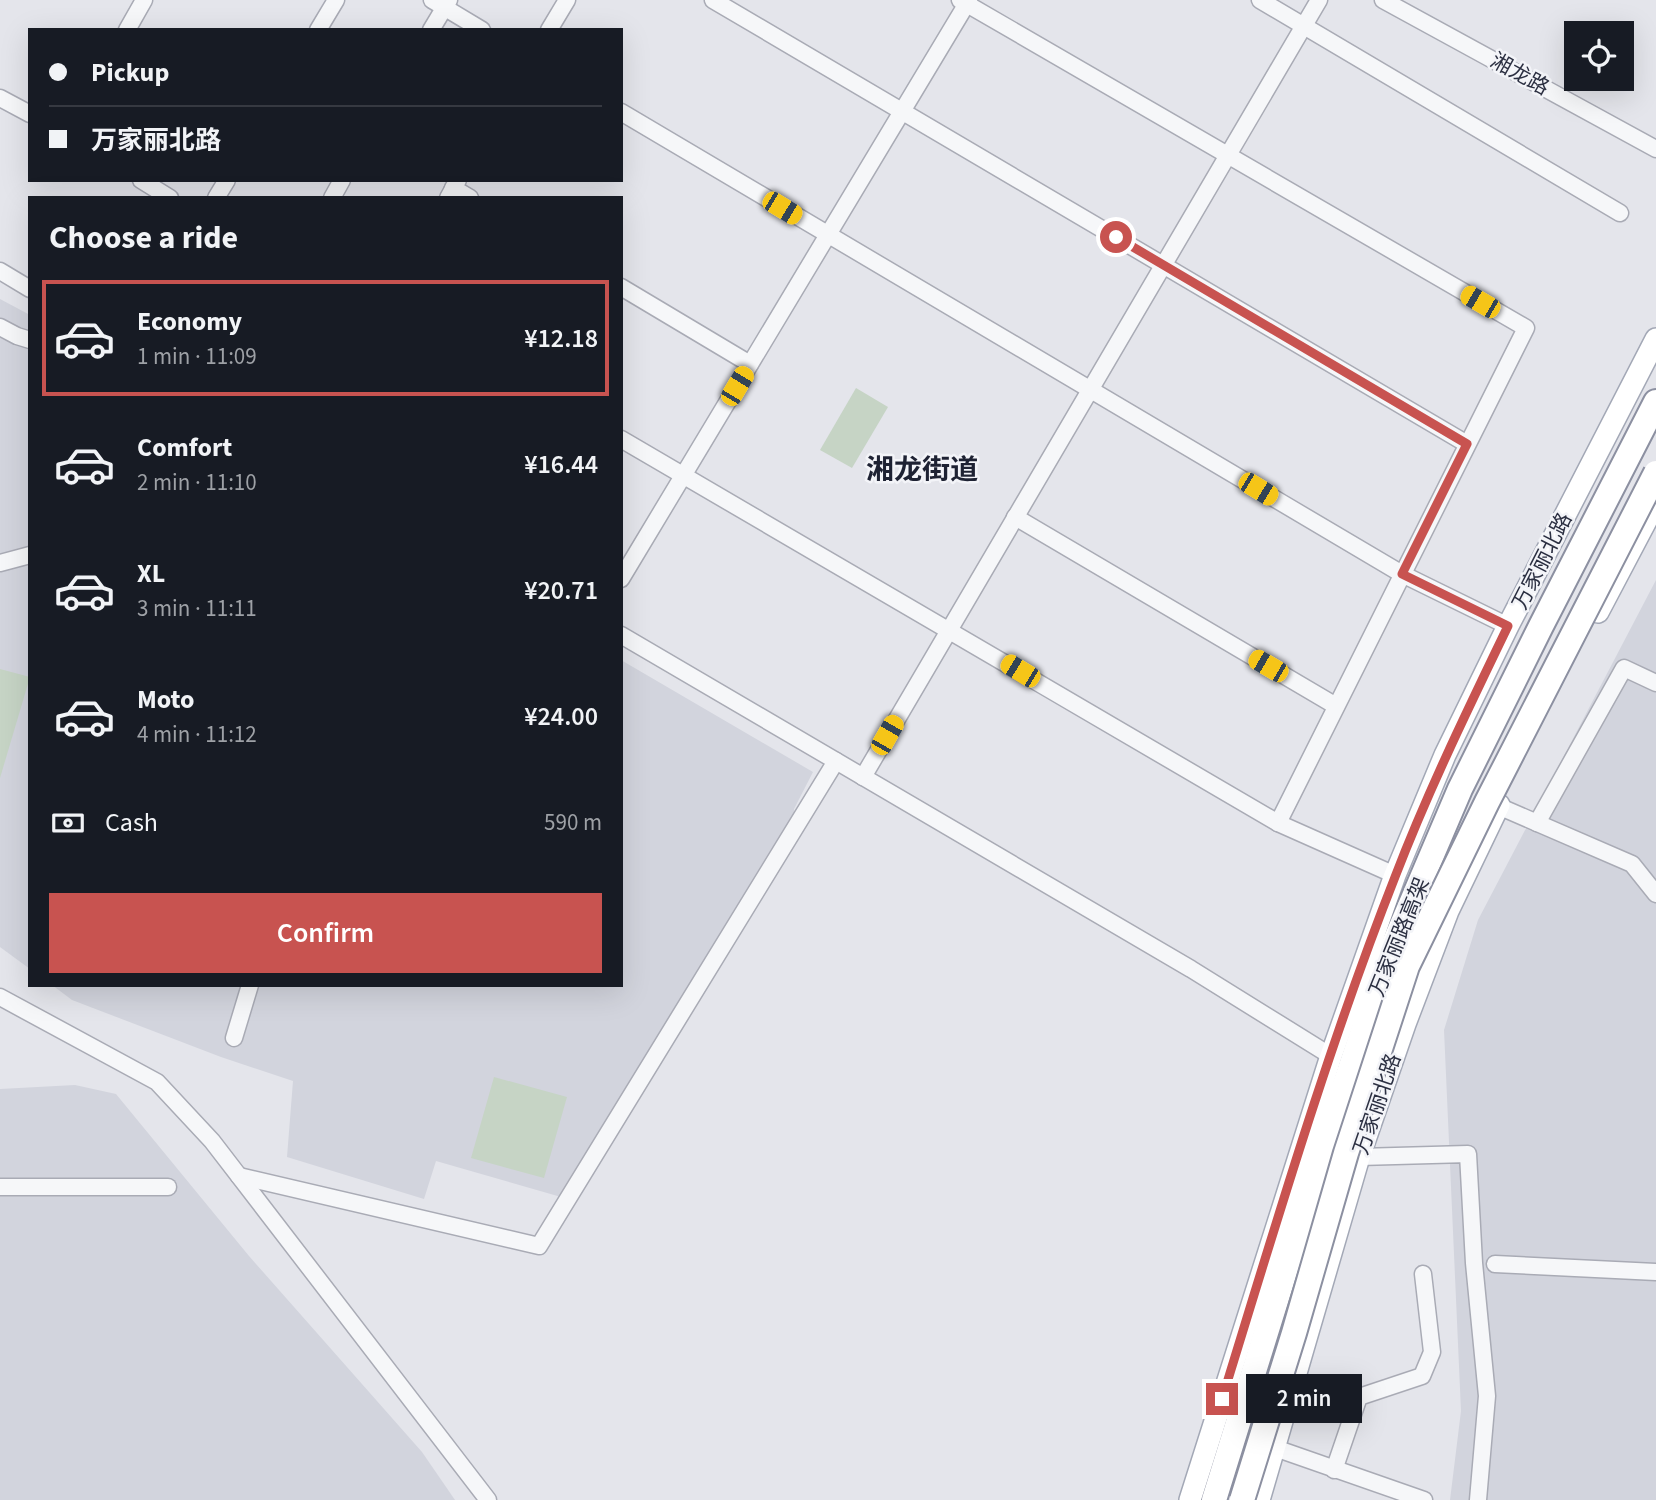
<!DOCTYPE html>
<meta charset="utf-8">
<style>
body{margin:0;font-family:"Source Sans 3","Noto Sans SC",sans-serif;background:#242831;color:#f1f3f6;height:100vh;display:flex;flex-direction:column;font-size:26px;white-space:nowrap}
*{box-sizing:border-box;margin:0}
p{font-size:23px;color:#9ea1a6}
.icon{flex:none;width:38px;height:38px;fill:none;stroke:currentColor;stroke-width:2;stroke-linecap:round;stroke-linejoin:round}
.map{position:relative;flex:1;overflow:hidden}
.details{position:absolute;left:28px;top:196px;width:595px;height:791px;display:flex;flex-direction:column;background:#171b24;border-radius:0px;box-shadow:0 7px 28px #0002}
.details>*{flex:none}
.hud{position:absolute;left:28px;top:28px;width:595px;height:154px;border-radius:0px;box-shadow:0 7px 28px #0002;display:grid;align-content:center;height:154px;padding:0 21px;background:#171b24}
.controls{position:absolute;left:1564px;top:21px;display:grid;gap:14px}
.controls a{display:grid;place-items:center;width:70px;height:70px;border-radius:0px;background:#171b24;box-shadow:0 7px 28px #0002;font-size:35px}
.end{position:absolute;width:32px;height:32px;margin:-16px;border:9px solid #c85350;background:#fff;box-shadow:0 0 0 4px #fff}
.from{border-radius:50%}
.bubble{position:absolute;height:49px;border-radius:0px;background:#171b24;box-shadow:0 7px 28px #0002;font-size:23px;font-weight:600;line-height:49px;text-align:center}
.car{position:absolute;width:21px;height:42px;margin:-21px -10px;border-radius:9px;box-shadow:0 0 5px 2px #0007;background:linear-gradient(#f5c518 24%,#345 0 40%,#f5c518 0 76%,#345 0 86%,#f5c518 0)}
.hud b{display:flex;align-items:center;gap:24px;height:66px;font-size:26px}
.hud b+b{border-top:2px solid #363941}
.hud i{width:18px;height:18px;background:#f1f3f6}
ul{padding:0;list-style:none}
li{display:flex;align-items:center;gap:21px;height:116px;margin:0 14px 10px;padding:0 7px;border:4px solid transparent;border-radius:0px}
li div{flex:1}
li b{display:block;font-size:26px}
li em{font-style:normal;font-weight:600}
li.active{border-color:#c85350}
li>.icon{width:63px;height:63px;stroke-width:1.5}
h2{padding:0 21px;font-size:32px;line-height:84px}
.pay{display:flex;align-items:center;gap:18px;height:77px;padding:0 21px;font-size:26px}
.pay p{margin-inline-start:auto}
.button{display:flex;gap:14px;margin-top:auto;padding:14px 21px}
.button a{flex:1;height:80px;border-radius:0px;background:#c85350;color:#fff;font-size:28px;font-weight:600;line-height:80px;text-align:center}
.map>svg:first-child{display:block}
</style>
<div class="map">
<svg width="1656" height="1500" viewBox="0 0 1656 1500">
<rect width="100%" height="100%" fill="#e4e5eb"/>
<!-- built -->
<g fill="#d2d4dd">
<path d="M0,299L30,315V969L0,947Z"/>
<path d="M1656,580V1500H1450L1461,1411L1444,1030L1478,920Z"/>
<path d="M621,660L813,772L794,809L796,831L568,1199L436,1161L424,1199L287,1157L293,1081L221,1057L72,1000L52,985H621Z"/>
<path d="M75,1085L116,1094L249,1256L422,1452L455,1500H0V1089Z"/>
</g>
<!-- green -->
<g fill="#c6d4c5">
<path d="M856,388L888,407L852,468L820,450Z"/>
<path d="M0,669L30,677L0,778Z"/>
<path d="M494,1077L567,1097L544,1178L471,1158Z"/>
</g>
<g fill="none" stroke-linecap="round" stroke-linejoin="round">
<!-- minor casing -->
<g stroke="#a9abb5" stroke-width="19">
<g id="minor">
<path d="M432,0L482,30"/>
<path d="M713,0L1467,444"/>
<path d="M960,0L1526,328L1278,823"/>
<path d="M1260,0L1620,213"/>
<path d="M1383,0L1656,149"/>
<path d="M127,30L144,0"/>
<path d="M318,30L336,0"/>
<path d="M431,30L449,0"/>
<path d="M549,30L567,0"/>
<path d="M0,98L30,114"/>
<path d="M621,112L1402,574L1508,626"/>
<path d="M141,180L170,198"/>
<path d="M453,188L470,198"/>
<path d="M216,198L227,180"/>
<path d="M332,198L342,180"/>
<path d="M448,198L458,180"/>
<path d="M0,271L30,289"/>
<path d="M621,287L750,364"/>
<path d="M0,327L17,336L30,340"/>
<path d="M621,439L1278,823L1395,875"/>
<path d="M1015,517L1336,706"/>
<path d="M0,563L30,555"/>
<path d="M621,579L969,0"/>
<path d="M621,635L1191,969L1331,1056"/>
<path d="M863,777L1319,0"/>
<path d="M1498,806L1632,864L1656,894"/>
<path d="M1537,823L1624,668L1656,683"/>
<path d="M0,997L157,1082L212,1141L488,1500"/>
<path d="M234,1038L250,985"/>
<path d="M1359,1157L1468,1154L1474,1263L1487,1396L1478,1500"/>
<path d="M239,1176L539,1246L836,761"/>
<path d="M0,1187H168"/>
<path d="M1495,1264L1656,1272"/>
<path d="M1275,1448L1424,1500"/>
<path d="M1334,1470L1359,1397L1422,1376L1432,1352L1423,1274"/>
</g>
</g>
<!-- major casing -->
<g stroke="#a3a8b6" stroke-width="24">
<g id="major">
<path d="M1598,612L1656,502"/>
<path d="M1190,1500L1331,1056L1395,875L1445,755L1508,626L1656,339"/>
<path d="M1259,1500L1359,1157L1405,1024L1448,911L1499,805"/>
</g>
</g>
<!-- highway casing -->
<g stroke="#8c90a1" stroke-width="28">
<path id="highway" d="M1214,1500L1324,1146L1387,960L1460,789L1541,626L1656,402"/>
</g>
<!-- minor -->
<use href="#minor" stroke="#f6f7f9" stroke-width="16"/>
<!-- major -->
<use href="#major" stroke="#fff" stroke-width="21"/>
<!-- highway -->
<use href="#highway" stroke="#fff" stroke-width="24"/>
<!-- highway-bridge casing -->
<g stroke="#8c90a1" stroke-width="28" stroke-linecap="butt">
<path id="highway-bridge" d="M1242,1500L1294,1333L1346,1153L1407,966L1487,802L1656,473"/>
</g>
<!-- highway-bridge -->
<use href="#highway-bridge" stroke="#fff" stroke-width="24"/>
</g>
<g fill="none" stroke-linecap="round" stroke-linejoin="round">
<!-- route -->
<path stroke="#c85350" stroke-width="9" d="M1116,237L1467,444L1402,574L1508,626C1468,709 1428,791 1395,877C1328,1047 1276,1224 1222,1399"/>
</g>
<g text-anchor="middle" stroke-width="5" stroke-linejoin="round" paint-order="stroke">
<!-- street labels -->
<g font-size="21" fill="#2c3042" stroke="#f3f4f8">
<text transform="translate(1520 74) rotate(29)" y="7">湘龙路</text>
<text transform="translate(1542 561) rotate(-63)" y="7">万家丽北路</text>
<text transform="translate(1399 937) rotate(-68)" y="7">万家丽路高架</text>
<text transform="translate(1377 1104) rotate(-71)" y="7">万家丽北路</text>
</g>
<!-- district labels -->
<g font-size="28" font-weight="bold" fill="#1e2233" stroke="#f3f4f8">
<text x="922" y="479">湘龙街道</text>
</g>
</g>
</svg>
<div class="controls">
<a><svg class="icon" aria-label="locate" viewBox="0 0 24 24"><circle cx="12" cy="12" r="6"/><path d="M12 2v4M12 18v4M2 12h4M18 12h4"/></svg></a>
</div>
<i class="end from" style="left:1116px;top:237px"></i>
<i class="end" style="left:1222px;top:1399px"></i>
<div class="bubble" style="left:1246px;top:1374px;width:116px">2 min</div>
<i class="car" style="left:782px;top:208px;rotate:121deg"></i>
<i class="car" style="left:1480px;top:302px;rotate:300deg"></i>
<i class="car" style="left:737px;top:386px;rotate:31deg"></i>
<i class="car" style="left:1258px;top:489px;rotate:121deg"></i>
<i class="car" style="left:1268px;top:666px;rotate:300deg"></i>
<i class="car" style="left:1020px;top:671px;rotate:301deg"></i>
<i class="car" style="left:887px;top:735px;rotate:30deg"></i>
<div class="hud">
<b><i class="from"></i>Pickup</b>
<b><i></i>万家丽北路</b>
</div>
<section class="details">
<h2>Choose a ride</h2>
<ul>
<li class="active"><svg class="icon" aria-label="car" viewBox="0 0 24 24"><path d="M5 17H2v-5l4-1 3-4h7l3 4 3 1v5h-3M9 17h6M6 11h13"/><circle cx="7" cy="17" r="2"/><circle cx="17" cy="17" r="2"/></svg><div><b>Economy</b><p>1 min · 11:09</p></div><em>¥12.18</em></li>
<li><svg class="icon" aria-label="car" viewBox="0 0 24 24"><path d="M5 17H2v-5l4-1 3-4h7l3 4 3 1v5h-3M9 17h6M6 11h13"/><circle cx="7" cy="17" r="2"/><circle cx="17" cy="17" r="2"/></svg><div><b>Comfort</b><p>2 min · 11:10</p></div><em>¥16.44</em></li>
<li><svg class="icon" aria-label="car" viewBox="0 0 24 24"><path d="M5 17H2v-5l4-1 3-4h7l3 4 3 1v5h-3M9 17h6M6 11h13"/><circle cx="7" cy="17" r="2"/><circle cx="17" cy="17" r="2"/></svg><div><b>XL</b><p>3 min · 11:11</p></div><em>¥20.71</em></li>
<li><svg class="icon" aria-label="car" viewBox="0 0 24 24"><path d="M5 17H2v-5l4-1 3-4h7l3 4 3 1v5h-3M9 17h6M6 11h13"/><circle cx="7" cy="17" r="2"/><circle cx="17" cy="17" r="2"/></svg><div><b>Moto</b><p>4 min · 11:12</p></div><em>¥24.00</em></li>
</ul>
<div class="pay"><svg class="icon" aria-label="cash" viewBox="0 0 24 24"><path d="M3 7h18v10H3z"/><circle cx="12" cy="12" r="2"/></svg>Cash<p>590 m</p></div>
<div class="button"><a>Confirm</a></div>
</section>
</div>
